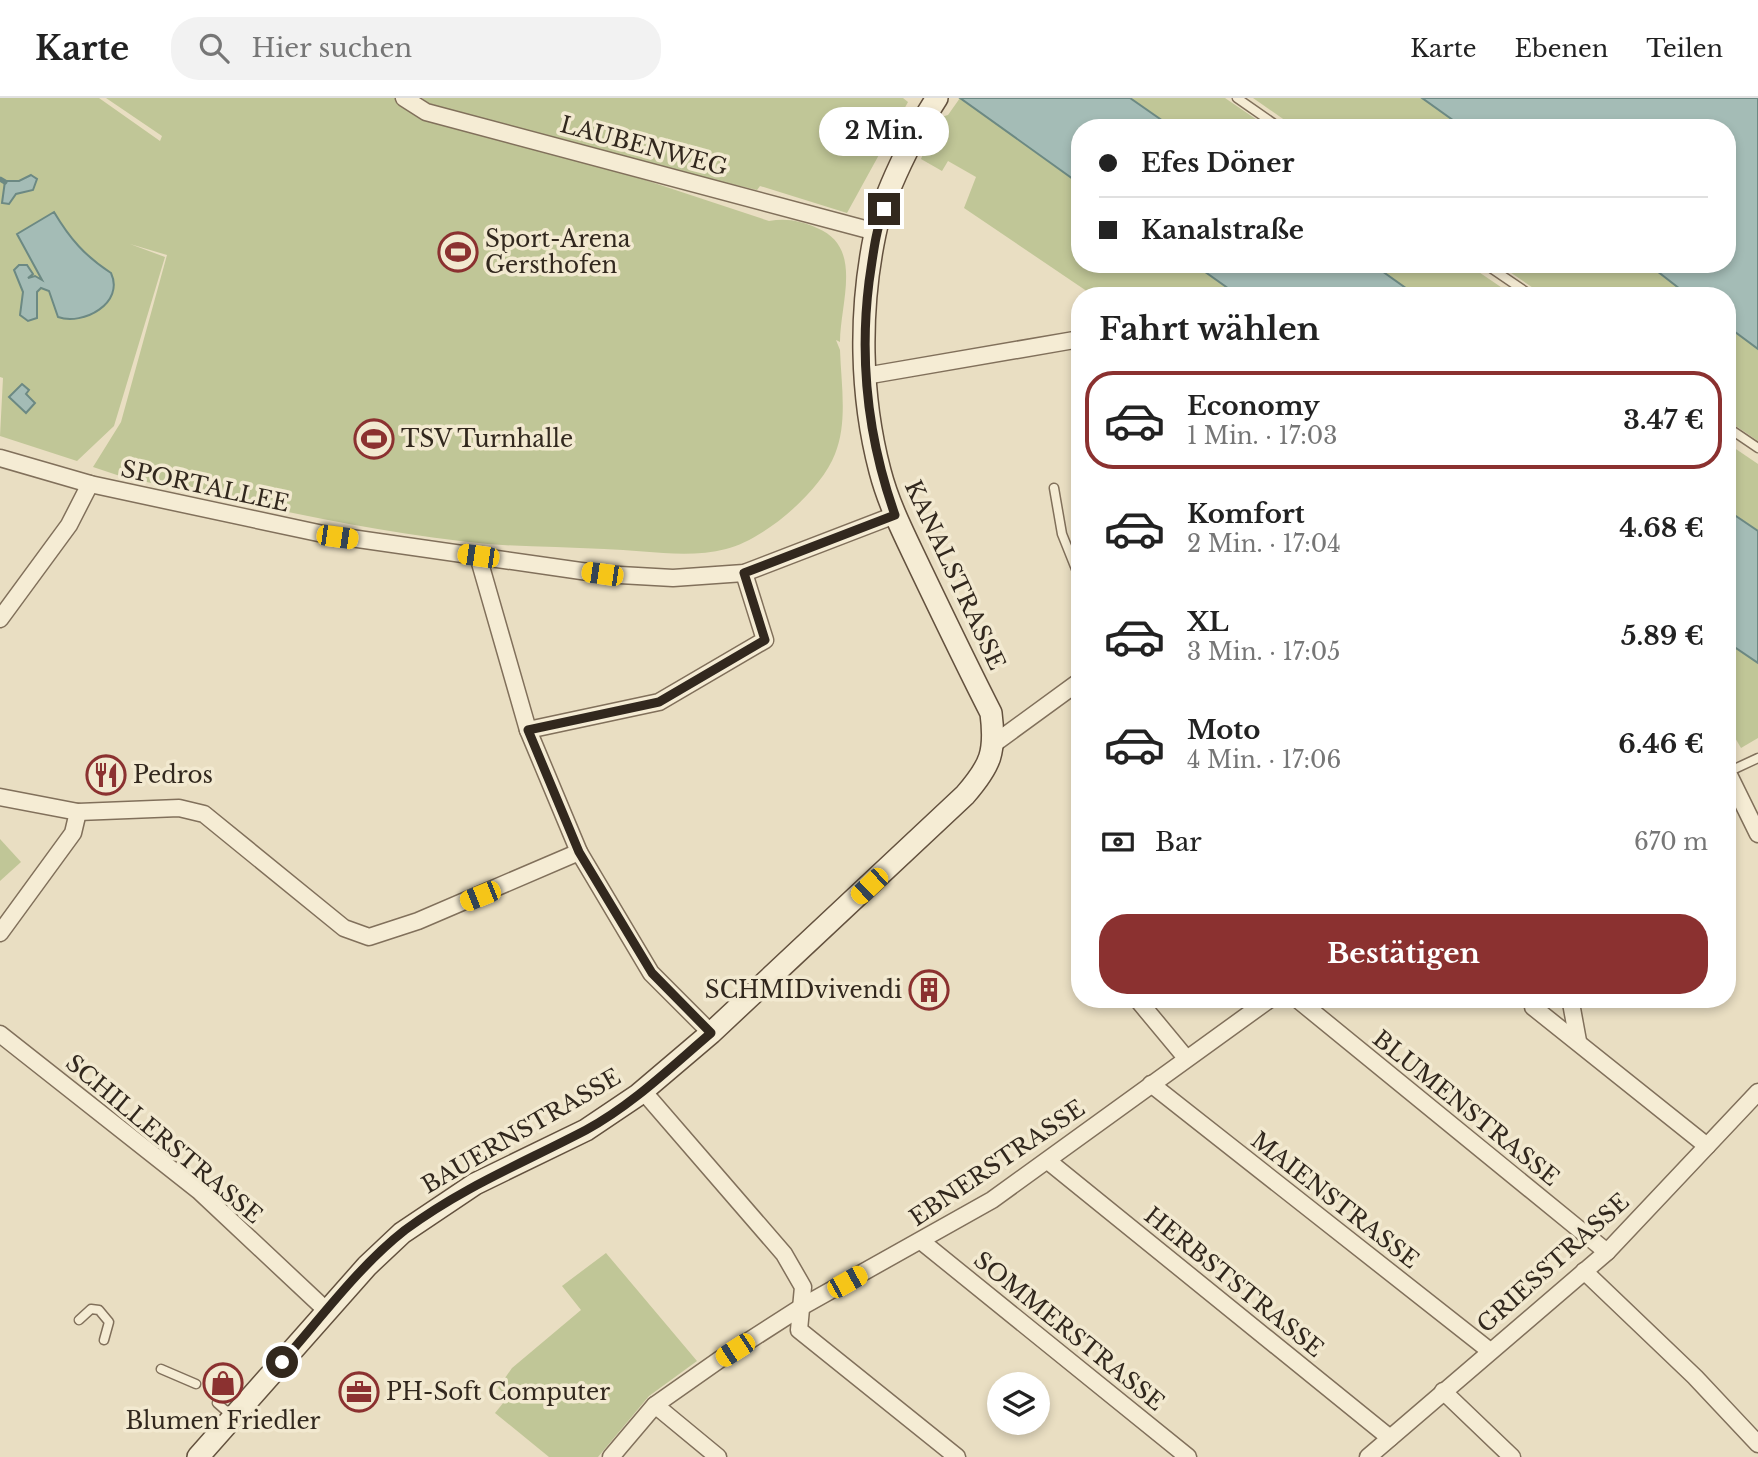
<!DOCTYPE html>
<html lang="de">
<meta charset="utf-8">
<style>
body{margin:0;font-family:"Libre Baskerville",serif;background:#f2f2f2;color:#222;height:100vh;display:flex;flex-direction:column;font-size:26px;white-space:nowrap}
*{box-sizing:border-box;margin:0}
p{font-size:23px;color:#767676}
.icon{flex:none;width:38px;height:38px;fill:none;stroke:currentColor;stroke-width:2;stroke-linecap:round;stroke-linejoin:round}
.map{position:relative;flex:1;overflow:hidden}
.panel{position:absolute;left:1071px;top:189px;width:665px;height:721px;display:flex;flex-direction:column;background:#fff;border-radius:28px;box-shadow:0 4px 10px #0003}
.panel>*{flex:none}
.top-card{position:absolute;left:1071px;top:21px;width:665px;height:154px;border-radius:28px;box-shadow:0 4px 10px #0003;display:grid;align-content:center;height:154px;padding:0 28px;background:#fff}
.controls{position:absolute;left:987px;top:1274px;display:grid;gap:14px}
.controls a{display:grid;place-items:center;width:63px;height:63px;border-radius:50%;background:#fff;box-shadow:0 4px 10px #0003;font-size:35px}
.end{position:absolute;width:32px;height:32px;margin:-16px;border:9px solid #32281e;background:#fff;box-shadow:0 0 0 4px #fff}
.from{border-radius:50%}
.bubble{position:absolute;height:49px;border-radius:24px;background:#fff;box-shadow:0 4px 10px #0003;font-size:23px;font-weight:800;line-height:49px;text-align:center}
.car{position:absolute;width:21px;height:42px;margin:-21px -10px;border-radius:9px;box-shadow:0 0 5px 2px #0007;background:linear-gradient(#f5c518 24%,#345 0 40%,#f5c518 0 76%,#345 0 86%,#f5c518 0)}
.top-card b{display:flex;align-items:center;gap:24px;height:66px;font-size:26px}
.top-card b+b{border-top:2px solid #e0e0e0}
.top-card i{width:18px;height:18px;background:#222}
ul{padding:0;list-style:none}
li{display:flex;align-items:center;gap:21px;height:98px;margin:0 14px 10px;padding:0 14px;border:4px solid transparent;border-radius:28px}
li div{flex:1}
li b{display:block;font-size:26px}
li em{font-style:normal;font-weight:800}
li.active{border-color:#8b3130}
li>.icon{width:63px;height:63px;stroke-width:1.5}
h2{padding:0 28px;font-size:32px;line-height:84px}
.pay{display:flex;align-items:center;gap:18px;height:77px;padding:0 28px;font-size:26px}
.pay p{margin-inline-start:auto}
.button{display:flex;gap:14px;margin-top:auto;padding:14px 28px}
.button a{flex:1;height:80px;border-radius:28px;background:#8b3130;color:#fff;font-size:28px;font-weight:800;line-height:80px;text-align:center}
header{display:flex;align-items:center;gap:42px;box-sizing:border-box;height:98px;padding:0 35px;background:#fff;border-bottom:2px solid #e0e0e0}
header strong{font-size:33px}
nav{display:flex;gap:38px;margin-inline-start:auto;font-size:24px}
.search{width:490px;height:63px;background:#f2f2f2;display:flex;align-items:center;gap:18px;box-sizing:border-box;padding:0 24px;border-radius:28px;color:#767676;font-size:26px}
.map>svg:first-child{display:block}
</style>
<header>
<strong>Karte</strong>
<div class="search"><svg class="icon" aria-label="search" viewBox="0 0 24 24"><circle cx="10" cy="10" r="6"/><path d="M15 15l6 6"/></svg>Hier suchen</div>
<nav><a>Karte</a><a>Ebenen</a><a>Teilen</a></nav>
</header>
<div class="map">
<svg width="1758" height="1359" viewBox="0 0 1758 1359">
<rect width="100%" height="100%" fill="#e9dec2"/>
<!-- green -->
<g fill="#c0c697">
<path d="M0,0H99L160,43L162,38L106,0H397L769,123C787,120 801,123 817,130C864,149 840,205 840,244L836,242L840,252C841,285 848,324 835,356C821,393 764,442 726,451C688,461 642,452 604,451C565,449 526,449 488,446C365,434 243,404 123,379L93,369L121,324L167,157L130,146L165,159L114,328L77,363L0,338L3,280L0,279Z"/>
<path d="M422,0H903L908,4L847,115L760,88L757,92L608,57L428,5Z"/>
<path d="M960,0L1080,86V166H1194L1239,198H1094L964,110L976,79L948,63L942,73L921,61L938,20L948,17Z"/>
<path d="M1130,0H1225L1269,30H1173Z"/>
<path d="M1253,0H1422L1464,30H1296Z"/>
<path d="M1372,166H1467L1514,198H1417Z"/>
<path d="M1498,166H1648L1689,198H1545Z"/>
<path d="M1727,228L1758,251V343L1727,322Z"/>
<path d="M1727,345L1758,366V433L1727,412Z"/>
<path d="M1727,544L1758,565V640L1741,650L1727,626Z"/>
<path d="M0,741L21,764L0,783Z"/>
<path d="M606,1155L697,1263L649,1298L598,1359H549L495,1315L508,1299L498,1290L512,1270L581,1212L562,1188Z"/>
</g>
<!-- water -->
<g fill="#a4bcb6" stroke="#6c8983" stroke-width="2">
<path d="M960,0H1130L1173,30H1080V86Z"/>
<path d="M1422,0H1758V251L1727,228V198H1689L1648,166H1727V30H1464Z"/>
<path d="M31,77L37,81L33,92L16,96L9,106L2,105L5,83H19Z"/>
<path d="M54,114C70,141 85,158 111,175C125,205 83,228 58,219L49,193L41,190L37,194V220L28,223L20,217L23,194L14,172L19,167H27L33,176L28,180L35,178L42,182L17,136Z"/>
<path d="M1194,166H1372L1417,198H1239Z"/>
<path d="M22,286L29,292L26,296L35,305L26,315L9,299Z"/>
<path d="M1727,412L1758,433V565L1727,544Z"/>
</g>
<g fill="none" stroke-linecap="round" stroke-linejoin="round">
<!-- stream -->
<path stroke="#6c8983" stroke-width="5" d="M0,81L5,84"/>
<!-- service casing -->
<g stroke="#81705b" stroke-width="11">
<g id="service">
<path d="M1237,0L1280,30"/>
<path d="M1485,166L1532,198"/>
<path d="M1727,329L1758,350"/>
<path d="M1054,390L1062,436L1080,481"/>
<path d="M1728,674L1758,660"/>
<path d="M79,1222L91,1211L99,1212L109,1224L104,1242"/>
<path d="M161,1271L196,1286"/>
<path d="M217,1305L233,1319"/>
</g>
</g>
<!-- minor casing -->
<g stroke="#81705b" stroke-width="19">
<g id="minor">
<path d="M404,0L426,14L876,134"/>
<path d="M865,278L1080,241"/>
<path d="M0,360L90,386L323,436L602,476L673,480L744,475L895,417"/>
<path d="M478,458L528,632L579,754"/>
<path d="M0,521L69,427L90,386"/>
<path d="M528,632L659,604L765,542L744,475"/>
<path d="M995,645L1080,583"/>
<path d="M1727,673L1758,736"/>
<path d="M0,699L78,714L179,710L204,716L344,830L369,839L418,823L579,754L651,875L711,935"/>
<path d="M0,835L73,735L78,714"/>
<path d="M1137,901L1186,960"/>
<path d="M1297,901L1607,1154"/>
<path d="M1540,901L1533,909L1707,1048"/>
<path d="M1566,901L1571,905L1578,943"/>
<path d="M0,936L199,1093L327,1213"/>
<path d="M1151,986L1490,1253"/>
<path d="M643,993L784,1156L803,1189L799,1232L957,1359"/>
<path d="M1048,1063L1390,1340"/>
<path d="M921,1143L1188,1359"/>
<path d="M1584,1173L1695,1279L1758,1346"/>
<path d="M1443,1293L1512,1359"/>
<path d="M655,1307L718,1359"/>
<path d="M611,1359L655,1307L719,1262L803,1208L992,1102L1270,901"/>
<path d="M1368,1359L1607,1154L1758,994"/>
</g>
</g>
<!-- secondary casing -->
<g stroke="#63513e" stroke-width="24">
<path id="secondary" d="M198,1359L367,1168L402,1135L475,1086L586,1032L638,997L711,935L965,697C991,667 996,654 991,615C967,568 944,520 921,472C906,440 889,408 880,373C860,297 859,213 875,136C883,97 915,33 937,0"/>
</g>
<!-- service -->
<use href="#service" stroke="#f5ecd4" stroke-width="8"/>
<!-- minor -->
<use href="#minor" stroke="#f5ecd4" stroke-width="16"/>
<!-- secondary -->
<use href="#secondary" stroke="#f5ecd4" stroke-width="21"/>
</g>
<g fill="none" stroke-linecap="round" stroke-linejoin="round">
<!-- route -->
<path stroke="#32281e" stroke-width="9" d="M282,1264C321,1220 359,1168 405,1132C463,1089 523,1065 586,1032C632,1007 671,969 711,935L652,875L579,754L528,632L659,604L765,542L744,475L895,417C868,341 859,265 869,184C873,158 875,135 884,111"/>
</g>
<!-- icons -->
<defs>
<g id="stadium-ring" transform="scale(2.0125)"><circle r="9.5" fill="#f2e9d0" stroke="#8b3130" stroke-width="1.5"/><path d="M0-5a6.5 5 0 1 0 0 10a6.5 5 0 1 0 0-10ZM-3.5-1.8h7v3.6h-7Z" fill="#8b3130"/></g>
<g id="restaurant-ring" transform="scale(2.0125)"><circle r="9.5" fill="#f2e9d0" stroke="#8b3130" stroke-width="1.5"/><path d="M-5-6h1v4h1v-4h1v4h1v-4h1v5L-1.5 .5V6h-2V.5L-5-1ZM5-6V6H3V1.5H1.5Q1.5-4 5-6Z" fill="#8b3130"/></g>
<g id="building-ring" transform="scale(2.0125)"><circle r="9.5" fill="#f2e9d0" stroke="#8b3130" stroke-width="1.5"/><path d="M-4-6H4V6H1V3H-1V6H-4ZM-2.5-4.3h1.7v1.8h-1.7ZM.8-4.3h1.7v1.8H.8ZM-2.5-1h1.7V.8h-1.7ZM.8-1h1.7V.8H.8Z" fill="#8b3130"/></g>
<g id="shop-ring" transform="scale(2.0125)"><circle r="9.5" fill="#f2e9d0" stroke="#8b3130" stroke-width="1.5"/><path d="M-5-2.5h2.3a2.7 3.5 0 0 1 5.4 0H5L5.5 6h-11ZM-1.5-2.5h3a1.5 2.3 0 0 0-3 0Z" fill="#8b3130"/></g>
<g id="office-ring" transform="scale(2.0125)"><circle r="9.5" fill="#f2e9d0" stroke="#8b3130" stroke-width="1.5"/><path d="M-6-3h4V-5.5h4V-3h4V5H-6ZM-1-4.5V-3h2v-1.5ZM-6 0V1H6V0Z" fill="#8b3130"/></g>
</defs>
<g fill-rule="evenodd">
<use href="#stadium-ring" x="458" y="154"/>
<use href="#stadium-ring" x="374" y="341"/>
<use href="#restaurant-ring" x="106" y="677"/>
<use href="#building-ring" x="929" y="892"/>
<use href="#shop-ring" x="223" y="1285"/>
<use href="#office-ring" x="359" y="1294"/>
</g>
<g text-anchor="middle" stroke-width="7" stroke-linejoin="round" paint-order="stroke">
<!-- street labels -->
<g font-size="23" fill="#32281e" stroke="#f2e9d0">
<text transform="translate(644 48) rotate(15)" y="8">LAUBENWEG</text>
<text transform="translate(205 388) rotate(12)" y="8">SPORTALLEE</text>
<text transform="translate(955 477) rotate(65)" y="8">KANALSTRASSE</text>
<text transform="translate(1466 1010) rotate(39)" y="8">BLUMENSTRASSE</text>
<text transform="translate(521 1033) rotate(-30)" y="8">BAUERNSTRASSE</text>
<text transform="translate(164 1041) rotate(40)" y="8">SCHILLERSTRASSE</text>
<text transform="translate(997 1065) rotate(-34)" y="8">EBNERSTRASSE</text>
<text transform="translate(1335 1102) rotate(38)" y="8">MAIENSTRASSE</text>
<text transform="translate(1553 1165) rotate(-42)" y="8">GRIESSTRASSE</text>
<text transform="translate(1234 1184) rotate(39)" y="8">HERBSTSTRASSE</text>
<text transform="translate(1069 1233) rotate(39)" y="8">SOMMERSTRASSE</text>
</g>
<!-- poi labels -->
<g font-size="23" fill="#32281e" stroke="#f2e9d0" text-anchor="start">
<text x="485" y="149">Sport-Arena<tspan x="485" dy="26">Gersthofen</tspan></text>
<text x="401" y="349">TSV Turnhalle</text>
<text x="133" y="685">Pedros</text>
<text x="902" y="900" text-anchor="end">SCHMIDvivendi</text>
<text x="386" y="1302">PH-Soft Computer</text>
<text x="223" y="1331" text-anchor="middle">Blumen Friedler</text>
</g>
</g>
</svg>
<div class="controls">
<a><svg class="icon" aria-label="layers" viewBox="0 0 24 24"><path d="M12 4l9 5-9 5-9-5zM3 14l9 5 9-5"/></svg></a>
</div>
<i class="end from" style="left:282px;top:1264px"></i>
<i class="end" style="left:884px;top:111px"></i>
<div class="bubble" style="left:819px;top:9px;width:130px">2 Min.</div>
<i class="car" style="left:337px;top:439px;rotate:98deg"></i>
<i class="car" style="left:478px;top:458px;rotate:278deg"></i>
<i class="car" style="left:602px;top:476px;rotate:278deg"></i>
<i class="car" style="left:869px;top:788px;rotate:227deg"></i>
<i class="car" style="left:480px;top:798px;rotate:248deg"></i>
<i class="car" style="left:847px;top:1184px;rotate:61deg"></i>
<i class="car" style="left:735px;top:1252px;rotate:237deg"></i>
<div class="top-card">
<b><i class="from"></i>Efes Döner</b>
<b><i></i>Kanalstraße</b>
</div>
<section class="panel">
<h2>Fahrt wählen</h2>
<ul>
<li class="active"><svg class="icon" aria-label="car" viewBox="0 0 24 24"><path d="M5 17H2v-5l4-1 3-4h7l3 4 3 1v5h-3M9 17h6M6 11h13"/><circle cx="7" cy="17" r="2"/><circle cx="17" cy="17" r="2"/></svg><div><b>Economy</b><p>1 Min. · 17:03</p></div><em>3.47 €</em></li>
<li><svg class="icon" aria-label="car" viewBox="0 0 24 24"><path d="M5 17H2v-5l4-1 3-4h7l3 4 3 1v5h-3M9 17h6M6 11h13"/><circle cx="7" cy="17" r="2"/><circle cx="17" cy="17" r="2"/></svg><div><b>Komfort</b><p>2 Min. · 17:04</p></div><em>4.68 €</em></li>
<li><svg class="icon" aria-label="car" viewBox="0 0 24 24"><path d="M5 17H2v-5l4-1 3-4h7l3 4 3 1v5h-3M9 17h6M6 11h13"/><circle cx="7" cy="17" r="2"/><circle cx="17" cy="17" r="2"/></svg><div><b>XL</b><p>3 Min. · 17:05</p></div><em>5.89 €</em></li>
<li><svg class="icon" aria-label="car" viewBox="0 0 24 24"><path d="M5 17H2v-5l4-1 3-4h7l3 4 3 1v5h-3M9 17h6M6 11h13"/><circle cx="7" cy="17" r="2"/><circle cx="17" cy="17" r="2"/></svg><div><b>Moto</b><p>4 Min. · 17:06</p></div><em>6.46 €</em></li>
</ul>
<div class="pay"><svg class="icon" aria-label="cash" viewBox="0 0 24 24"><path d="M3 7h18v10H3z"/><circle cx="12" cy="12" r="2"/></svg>Bar<p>670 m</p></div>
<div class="button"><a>Bestätigen</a></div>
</section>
</div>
